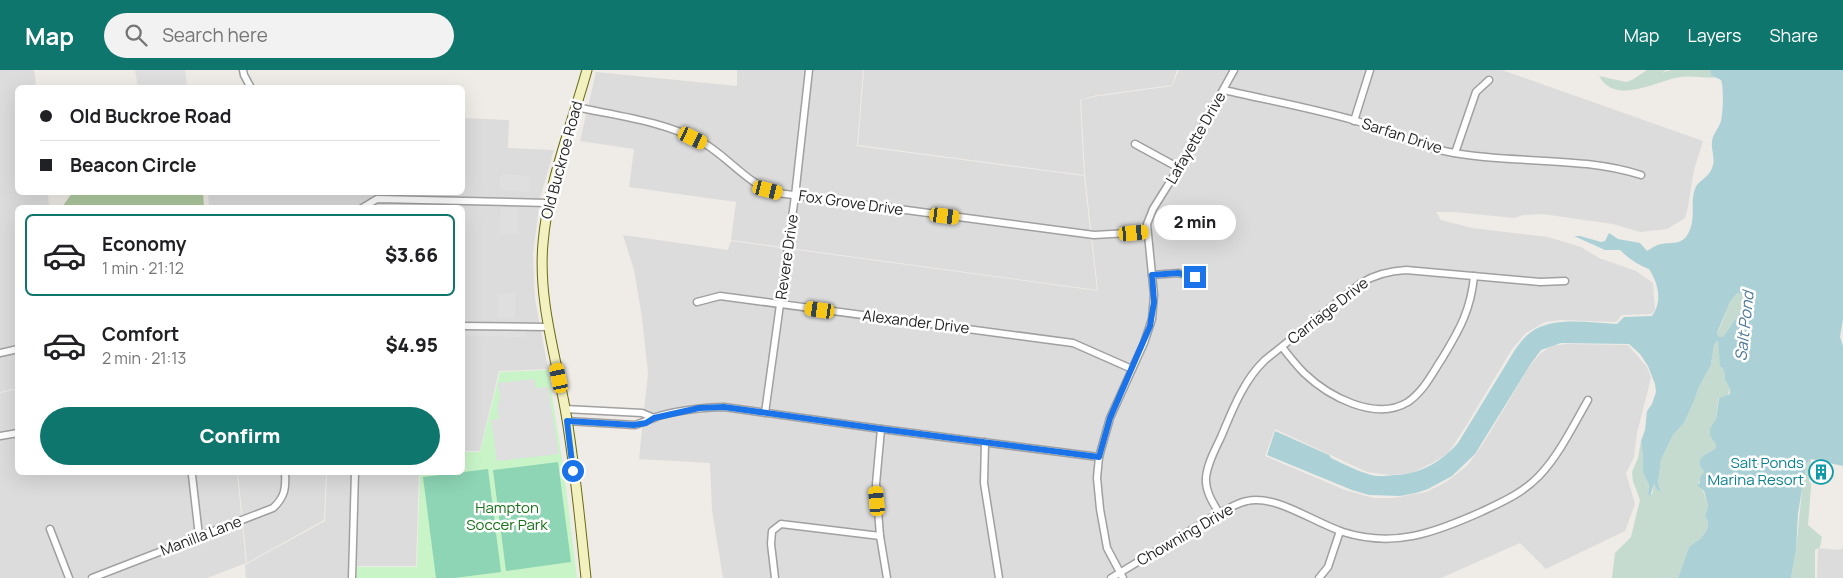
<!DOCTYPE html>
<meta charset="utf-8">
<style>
body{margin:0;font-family:Manrope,sans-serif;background:#f2f2f2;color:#202124;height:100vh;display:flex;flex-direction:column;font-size:19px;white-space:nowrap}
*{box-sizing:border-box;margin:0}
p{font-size:16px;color:#757577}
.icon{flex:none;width:28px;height:28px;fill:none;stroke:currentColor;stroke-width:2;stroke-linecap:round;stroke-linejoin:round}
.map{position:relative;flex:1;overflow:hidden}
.panel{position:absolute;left:15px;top:135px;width:450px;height:270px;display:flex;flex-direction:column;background:#fff;border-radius:8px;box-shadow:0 5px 20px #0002}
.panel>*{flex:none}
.guide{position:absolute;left:15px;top:15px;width:450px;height:110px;border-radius:8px;box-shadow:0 5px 20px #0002;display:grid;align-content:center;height:110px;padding:0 25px;background:#fff}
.end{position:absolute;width:22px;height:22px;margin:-11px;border:6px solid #1a73e8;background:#fff;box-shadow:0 0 0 2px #fff}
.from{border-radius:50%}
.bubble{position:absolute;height:35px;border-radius:18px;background:#fff;box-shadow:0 5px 20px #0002;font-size:16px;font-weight:800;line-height:35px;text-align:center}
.car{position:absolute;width:15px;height:30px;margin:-15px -8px;border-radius:6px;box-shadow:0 0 4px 1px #0007;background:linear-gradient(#f5c518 24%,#345 0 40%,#f5c518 0 76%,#345 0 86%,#f5c518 0)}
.guide b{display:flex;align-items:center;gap:18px;height:48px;font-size:19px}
.guide b+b{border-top:1px solid #e0e0e0}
.guide i{width:12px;height:12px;background:#202124}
ul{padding:9px 0 0;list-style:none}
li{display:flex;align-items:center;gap:15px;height:82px;margin:0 10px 8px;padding:0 15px;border:2px solid transparent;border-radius:8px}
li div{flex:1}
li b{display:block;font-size:19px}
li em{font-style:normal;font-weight:800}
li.current{border-color:#0f766e}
li>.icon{width:45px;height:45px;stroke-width:1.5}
.button{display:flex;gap:10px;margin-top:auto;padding:10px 25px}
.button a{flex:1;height:58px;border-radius:30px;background:#0f766e;color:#fff;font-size:20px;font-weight:800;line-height:58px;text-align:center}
header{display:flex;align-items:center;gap:30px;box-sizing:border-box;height:70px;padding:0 25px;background:#0f766e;color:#fff}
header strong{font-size:24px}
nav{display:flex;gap:28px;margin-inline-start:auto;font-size:18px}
.search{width:350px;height:45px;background:#f2f2f2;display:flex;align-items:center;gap:12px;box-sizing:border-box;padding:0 18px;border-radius:28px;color:#757577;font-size:19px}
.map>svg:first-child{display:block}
</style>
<header>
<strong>Map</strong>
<div class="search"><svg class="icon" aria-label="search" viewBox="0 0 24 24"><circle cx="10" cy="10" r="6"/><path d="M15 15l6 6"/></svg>Search here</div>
<nav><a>Map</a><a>Layers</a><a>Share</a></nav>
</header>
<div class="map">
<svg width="1843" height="508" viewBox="0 0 1843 508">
<rect width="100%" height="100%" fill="#efebe6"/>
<!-- residential -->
<g fill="#dddcdc">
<path d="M0,0H34L36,17L18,18V122L48,123L49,137L18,138L17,318L0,322Z"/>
<path d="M737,0H863L857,76L1084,106L1097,220L731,170L736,132L629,117L634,79L580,71L596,2L737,16Z"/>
<path d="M864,0H1177L1172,15L1092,26L1080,30L1084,105L858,75Z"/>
<path d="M1179,0H1502L1703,71L1694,100L1688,137L1685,148L1667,159L1640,162L1613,154L1542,144L1523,145L1514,148L1455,142H1436L1441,150L1472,158L1548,167L1581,177L1599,188L1636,201L1653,213L1655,240L1651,244L1622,245L1616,252L1562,250L1545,252L1526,263L1512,279L1466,356L1448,383L1436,391L1412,403L1389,405L1367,402L1275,359L1265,386L1345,420L1373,428H1394L1426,422L1446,412L1467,396L1483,374L1529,297L1540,284L1551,276L1566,274L1628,275L1647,297L1651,308L1637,363L1634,387L1626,403L1635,434L1625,461L1546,499L1520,473L1441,508H723L712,440L710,393L639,389L648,303L642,247L634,200L623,165L728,180L731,171L1098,221L1085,105L1081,30L1092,27L1172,16Z"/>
<path d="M463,48L509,50L508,78L554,80L540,128L533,185L535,229L548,299L499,301L480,381H463L462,138L209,137L208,123L462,122Z"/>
<path d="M17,319L18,402L237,403L246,493L207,508H0V323Z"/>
<path d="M238,403H326L324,450L247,493Z"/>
<path d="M327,403H419L416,496H354V508H246L245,495L325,451Z"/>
<path d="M1818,478L1839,480L1843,478V508H1817Z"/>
</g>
<!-- forest -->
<path fill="#afc99f" d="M73,122L203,123L204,137H62Z"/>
<!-- wetland -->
<g fill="#c5dbcf">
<path d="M1647,0H1667L1661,3L1671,0H1710L1711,5L1719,7C1706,9 1693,5 1680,7C1655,11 1616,36 1599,6L1626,12L1632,10Z"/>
<path d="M1737,223L1742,224L1745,229L1743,238L1723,267H1719L1717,263C1724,253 1728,229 1737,223Z"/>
<path d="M1718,270L1719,272C1718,281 1721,287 1720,296L1724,300L1725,310L1730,319L1728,325L1719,328L1718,330L1716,349L1710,358V366L1716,375L1715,379L1704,385L1700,396L1704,402L1698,415L1703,421L1708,436L1705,446L1708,452L1707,460L1701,468L1689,477L1678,508H1612L1615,483L1631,467L1640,430L1633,411L1632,402L1638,388L1641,371L1643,386V403L1649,415L1648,424H1652L1654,414L1661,420L1658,413L1661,390L1673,365L1684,353L1695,329L1698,319L1711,295L1714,275Z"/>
<path d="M1811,389L1809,412L1811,413V417L1808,455L1822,467L1820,477L1815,480V508H1791L1796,480L1804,400L1806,394Z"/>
</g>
<!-- park -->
<path fill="#c8f4c8" d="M548,300L564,402L577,508H355V497H417L420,403L462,402L463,382H480L500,302Z"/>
<!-- pitch -->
<g fill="#8dd5b4">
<path d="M558,392L571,492L506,501L493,400Z"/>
<path d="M488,399L501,502L454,508H436L423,407Z"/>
</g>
<!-- parking -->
<g fill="#dfdfdf">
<path d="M135,0H185L187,17H138Z"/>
<path d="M501,104L530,106V122L500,120Z"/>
<path d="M501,138L518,139V165L500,164Z"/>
<path d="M515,223V248H498V224Z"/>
<path d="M463,256L526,257V267L463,266Z"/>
<path d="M534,309L536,318L548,317L559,384L497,391L491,350L499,349L497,337L500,328L498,313Z"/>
</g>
<!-- water -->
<path fill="#abd1d7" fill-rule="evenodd" d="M1710,0H1843V249L1840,267L1843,276V396L1811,389L1806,394L1798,444L1796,480L1791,508H1678L1689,477L1701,468L1707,460L1708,452L1705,446L1708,436L1704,421L1697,415L1700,413V407L1704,402L1700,396V390L1704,385L1715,379L1716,375L1710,366V358L1716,349L1719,328L1730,324V319L1725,310L1724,300L1720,296L1718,270L1714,275L1711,295L1698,319L1695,329L1684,353L1673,365L1661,390L1658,413L1661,421L1659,420L1658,421L1654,414L1650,426L1648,424L1649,415L1643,403V386L1641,371L1645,360L1647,341L1652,334L1656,322L1655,314L1648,296L1640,284L1629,274L1561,273L1541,280L1530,295L1475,384L1452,406L1428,419L1416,423L1400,426L1369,425L1352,420L1267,385L1275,361L1329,385L1331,388C1344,394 1357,401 1371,405C1379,407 1386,406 1394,405C1420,404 1440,393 1458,373L1513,283C1518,275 1524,267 1531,262C1554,246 1590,253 1617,254L1624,247L1652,246C1663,231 1658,213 1649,199C1638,195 1629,189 1620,180H1605L1574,166H1580L1601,172L1605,171L1609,163L1618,169L1640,173L1647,181C1652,178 1656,175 1661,174C1670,172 1679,175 1686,167C1698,149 1689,135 1695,119C1698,110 1710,108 1713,95C1715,87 1711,80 1712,72C1712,65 1719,58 1721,51C1723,43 1724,18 1721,10L1711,5ZM1737,223L1742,224L1745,229L1743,238L1723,267H1719L1717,263L1730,232Z"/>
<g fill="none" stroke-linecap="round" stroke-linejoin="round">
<!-- street casing -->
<g stroke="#a0a0a0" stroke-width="9">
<g id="street">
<path d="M243,0L244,5L251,18"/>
<path d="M1224,20C1267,30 1311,38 1353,50C1387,60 1418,77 1454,83C1516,94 1581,86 1641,105"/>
<path d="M576,37C618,46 663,51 702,72C729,87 747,115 778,123L1094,165L1147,162"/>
<path d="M1354,51L1370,0"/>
<path d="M1135,74L1179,98"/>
<path d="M1455,83L1476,22L1489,10"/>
<path d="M362,138L377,129L548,133"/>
<path d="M1152,205L1178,203L1195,207"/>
<path d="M697,232L720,226L1073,273L1132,299"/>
<path d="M462,256L548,257"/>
<path d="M1282,277C1289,286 1296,295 1304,303C1328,326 1375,352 1408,332C1424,321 1433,302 1443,287C1460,259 1471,239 1474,206"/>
<path d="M0,283L18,279"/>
<path d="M565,339L642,343L654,348"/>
<path d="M765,343L795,126L809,0"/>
<path d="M567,351L635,355C642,353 646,351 653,348C671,341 706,337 724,337L881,359L1099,387"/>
<path d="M881,359L876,414L880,466L887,508"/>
<path d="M0,366L18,363"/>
<path d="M985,372L984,413L999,508"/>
<path d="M192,405L199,466"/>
<path d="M1219,443C1213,433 1205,421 1206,408C1207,394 1215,380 1221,367C1232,341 1243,311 1265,290L1361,213C1376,204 1389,201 1406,200L1540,212L1565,211"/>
<path d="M50,459L69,508"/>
<path d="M92,508L273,438C285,427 286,418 285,402"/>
<path d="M352,508L355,402"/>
<path d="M775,508L771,474L772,461L781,454L880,466"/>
<path d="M1111,508L1219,443C1228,439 1237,433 1247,431C1275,424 1315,453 1343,462C1394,478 1434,463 1481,442C1502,432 1523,423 1539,406C1559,385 1573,356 1588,330"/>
<path d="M1123,508L1107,478L1100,439L1097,408L1099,387L1110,348L1144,273L1152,249L1154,225L1147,154L1153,139L1188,83L1234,0"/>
<path d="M1319,508L1328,497L1340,461"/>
</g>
</g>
<!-- secondary casing -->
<g stroke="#686b11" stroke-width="11">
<path id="secondary" d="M586,508C580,452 575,394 565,338C555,283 538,229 543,173C548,114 571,57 587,0"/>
</g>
<!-- street -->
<use href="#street" stroke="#fff" stroke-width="6"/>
<!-- secondary -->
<use href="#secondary" stroke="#f3f1c0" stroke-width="9"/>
</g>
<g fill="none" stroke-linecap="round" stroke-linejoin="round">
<!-- route -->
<path stroke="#1a73e8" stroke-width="6" d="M573,401L567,351L634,355L646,353L654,348L699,338L724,337L881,359L1099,387L1110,348L1150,256L1154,232L1152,205L1178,203L1195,207"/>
</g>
<!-- icons -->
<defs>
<g id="building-ring" transform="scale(1.25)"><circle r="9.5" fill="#fff" stroke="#0f9aa8" stroke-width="1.5"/><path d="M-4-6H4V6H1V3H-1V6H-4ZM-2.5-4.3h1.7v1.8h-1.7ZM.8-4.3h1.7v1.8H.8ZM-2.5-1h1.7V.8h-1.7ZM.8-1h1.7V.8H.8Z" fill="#0f9aa8"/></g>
</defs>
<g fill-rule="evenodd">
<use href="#building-ring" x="1821" y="402"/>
</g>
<g text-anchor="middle" stroke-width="5" stroke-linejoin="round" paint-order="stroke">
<!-- street labels -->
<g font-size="15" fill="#1f1f1f" stroke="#fff">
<text transform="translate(1402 66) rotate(18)" y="5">Sarfan Drive</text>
<text transform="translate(1196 68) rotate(-60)" y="5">Lafayette Drive</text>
<text transform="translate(562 90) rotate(-75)" y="5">Old Buckroe Road</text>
<text transform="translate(851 133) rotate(8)" y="5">Fox Grove Drive</text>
<text transform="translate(787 187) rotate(-82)" y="5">Revere Drive</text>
<text transform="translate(1328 241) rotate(-38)" y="5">Carriage Drive</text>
<text transform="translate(916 252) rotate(7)" y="5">Alexander Drive</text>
<text transform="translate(1185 465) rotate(-30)" y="5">Chowning Drive</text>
<text transform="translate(201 466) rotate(-21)" y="5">Manilla Lane</text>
</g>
<!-- culture labels -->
<g font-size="15" fill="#0d838f" stroke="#fff" text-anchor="end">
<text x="1804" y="398">Salt Ponds<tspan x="1804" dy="17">Marina Resort</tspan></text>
</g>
<!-- park labels -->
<g font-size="15" fill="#187219" stroke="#fff">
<text x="507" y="443">Hampton<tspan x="507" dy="17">Soccer Park</tspan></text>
</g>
<!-- water labels -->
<g font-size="16" font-style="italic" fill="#4e7895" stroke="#fff">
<text transform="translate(1744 256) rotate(-84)" y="6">Salt Pond</text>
</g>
</g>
</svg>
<i class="end from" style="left:573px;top:401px"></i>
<i class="end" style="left:1195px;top:207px"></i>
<div class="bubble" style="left:1154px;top:135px;width:82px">2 min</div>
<i class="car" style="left:693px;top:68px;rotate:116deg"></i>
<i class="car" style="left:768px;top:120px;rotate:104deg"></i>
<i class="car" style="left:945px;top:146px;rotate:97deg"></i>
<i class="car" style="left:1134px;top:163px;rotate:85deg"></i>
<i class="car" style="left:820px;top:240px;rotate:278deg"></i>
<i class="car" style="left:559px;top:308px;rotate:348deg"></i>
<i class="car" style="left:877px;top:431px;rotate:355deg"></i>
<div class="guide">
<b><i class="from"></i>Old Buckroe Road</b>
<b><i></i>Beacon Circle</b>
</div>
<section class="panel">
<ul>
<li class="current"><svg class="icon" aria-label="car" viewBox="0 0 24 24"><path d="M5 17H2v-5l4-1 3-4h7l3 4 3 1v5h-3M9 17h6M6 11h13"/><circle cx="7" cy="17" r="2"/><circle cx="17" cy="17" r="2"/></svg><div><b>Economy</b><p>1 min · 21:12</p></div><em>$3.66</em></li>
<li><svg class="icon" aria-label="car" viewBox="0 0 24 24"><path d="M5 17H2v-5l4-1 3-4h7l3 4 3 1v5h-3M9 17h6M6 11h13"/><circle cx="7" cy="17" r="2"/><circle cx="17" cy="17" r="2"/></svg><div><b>Comfort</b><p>2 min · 21:13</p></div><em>$4.95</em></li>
</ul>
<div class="button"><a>Confirm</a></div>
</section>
</div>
